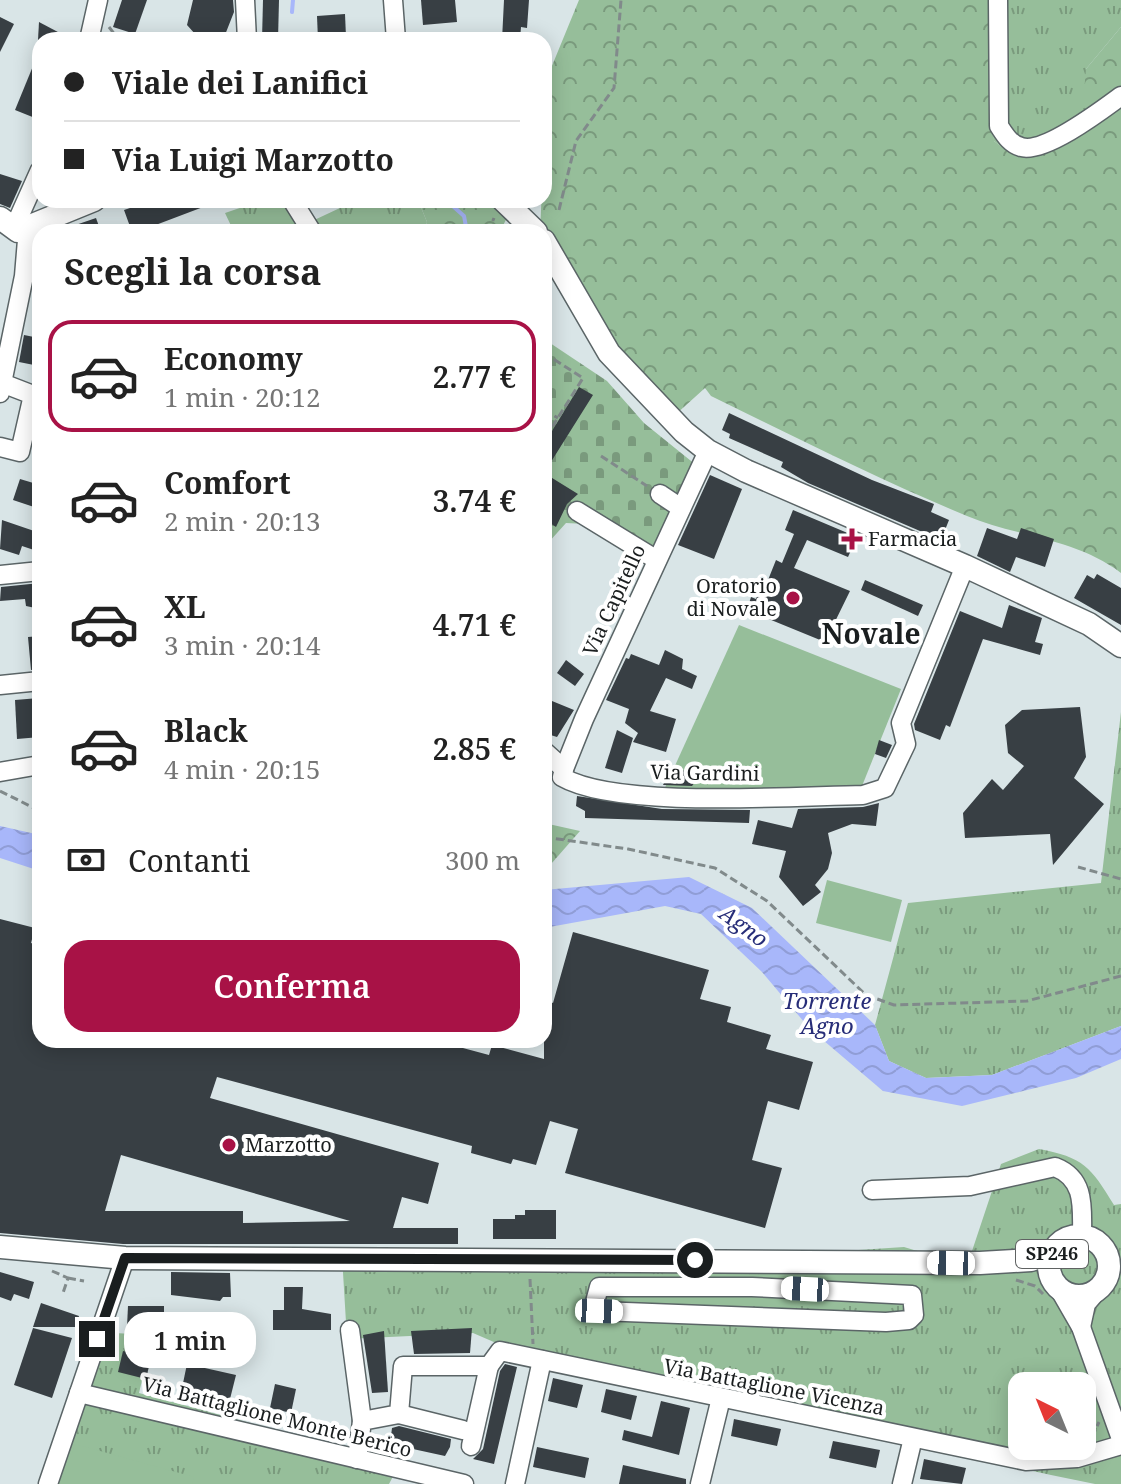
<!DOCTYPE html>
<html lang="it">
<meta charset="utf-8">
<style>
body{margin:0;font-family:"Noto Serif",serif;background:#f2f2f2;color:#222;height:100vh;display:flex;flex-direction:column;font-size:30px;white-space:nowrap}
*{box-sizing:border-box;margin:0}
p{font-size:26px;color:#767676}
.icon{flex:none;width:44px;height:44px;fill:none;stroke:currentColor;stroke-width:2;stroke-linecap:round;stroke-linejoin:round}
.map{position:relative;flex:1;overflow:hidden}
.sheet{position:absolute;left:32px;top:224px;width:520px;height:824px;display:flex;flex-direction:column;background:#fff;border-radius:24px;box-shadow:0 4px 20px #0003}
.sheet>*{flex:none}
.guide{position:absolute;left:32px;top:32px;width:520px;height:176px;border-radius:24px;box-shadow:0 4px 20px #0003;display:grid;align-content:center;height:176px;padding:0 32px;background:#fff}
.needle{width:52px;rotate:317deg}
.tools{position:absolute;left:1008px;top:1372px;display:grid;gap:16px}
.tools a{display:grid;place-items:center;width:88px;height:88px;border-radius:16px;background:#fff;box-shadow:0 4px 20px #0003;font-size:40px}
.end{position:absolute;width:36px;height:36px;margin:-18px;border:10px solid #1a1e1f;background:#fff;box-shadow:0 0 0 4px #fff}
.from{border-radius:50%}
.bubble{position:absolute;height:56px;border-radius:24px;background:#fff;box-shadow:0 4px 20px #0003;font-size:26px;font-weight:600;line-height:56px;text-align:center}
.car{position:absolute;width:24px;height:48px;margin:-24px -12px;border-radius:10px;box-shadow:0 0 6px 2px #0007;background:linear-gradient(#fff 24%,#345 0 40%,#fff 0 76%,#345 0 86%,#fff 0)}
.guide b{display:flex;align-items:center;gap:28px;height:76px;font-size:30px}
.guide b+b{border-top:2px solid #e0e0e0}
.guide i{width:20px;height:20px;background:#222}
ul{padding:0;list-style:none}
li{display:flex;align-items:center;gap:24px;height:112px;margin:0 16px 12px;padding:0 16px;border:4px solid transparent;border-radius:24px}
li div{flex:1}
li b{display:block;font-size:30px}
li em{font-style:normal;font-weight:600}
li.on{border-color:#a81246}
li>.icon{width:72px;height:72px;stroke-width:1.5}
h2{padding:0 32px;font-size:36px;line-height:96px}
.pay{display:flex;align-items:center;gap:20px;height:88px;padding:0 32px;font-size:30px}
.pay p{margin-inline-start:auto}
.action{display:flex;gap:16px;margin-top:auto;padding:16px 32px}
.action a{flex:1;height:92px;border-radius:24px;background:#a81246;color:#fff;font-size:32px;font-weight:600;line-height:92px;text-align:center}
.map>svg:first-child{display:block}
</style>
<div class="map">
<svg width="1121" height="1484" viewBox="0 0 1121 1484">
<defs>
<pattern id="grass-tufts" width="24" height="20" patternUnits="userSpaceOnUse" patternTransform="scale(2)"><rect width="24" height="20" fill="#96be9a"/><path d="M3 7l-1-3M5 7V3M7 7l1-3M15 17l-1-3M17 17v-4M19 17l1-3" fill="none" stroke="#7a9a7d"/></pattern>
<pattern id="forest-crowns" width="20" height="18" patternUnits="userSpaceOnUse" patternTransform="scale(2)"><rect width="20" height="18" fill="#96be9a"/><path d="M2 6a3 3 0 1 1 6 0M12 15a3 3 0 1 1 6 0" fill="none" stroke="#7a9a7d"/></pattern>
<pattern id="cemetery-stones" width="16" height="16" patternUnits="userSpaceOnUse" patternTransform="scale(2)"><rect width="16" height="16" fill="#96be9a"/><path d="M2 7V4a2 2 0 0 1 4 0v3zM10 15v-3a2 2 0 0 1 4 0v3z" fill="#7a9a7d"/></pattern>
<pattern id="water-waves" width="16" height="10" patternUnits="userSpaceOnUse" patternTransform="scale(2)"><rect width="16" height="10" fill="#a8b7fa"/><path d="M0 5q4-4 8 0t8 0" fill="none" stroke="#909dd6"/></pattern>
</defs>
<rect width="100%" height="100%" fill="#d9e5e7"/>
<!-- grass -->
<g fill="url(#grass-tufts)" fill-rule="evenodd">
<path d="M990,0H1121V27L1086,69L1099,112L1007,151L994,141Z"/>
<path d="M263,200H297L310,222L357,200H418L427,222L425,232H234L225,213Z"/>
<path d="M1121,712V1026L992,1075L926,1078L889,1061L875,1025L908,903L1101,883Z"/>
<path d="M1039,1149C1083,1157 1091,1167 1114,1205L1121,1204V1484H1095L1051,1475L547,1365L473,1333L347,1339L342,1256H767L904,1247L967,1266L1001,1164ZM1022,1386H1082V1446H1022Z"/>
<path d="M95,1332L153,1335L139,1393L400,1463L389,1484H43Z"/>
</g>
<!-- forest -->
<g fill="url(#forest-crowns)">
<path d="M579,0H990L994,141L1007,151L1098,112L1084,92L1086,69L1121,27V573C1075,538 1017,537 967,516C880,480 795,437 711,396L705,388L664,425C618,366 555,308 540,232L547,78Z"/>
<path d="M418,200H502L512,207L500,232H425L427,222Z"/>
<path d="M544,823L580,831L544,872Z"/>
</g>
<!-- cemetery -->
<path fill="url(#cemetery-stones)" d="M544,339L607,381L644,423L696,465L647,562L586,524L566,523L548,543L544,541Z"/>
<!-- pitch -->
<g fill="#96be9a">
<path d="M739,625L901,689L858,796L663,792Z"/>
<path d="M827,880L902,900L891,942L816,923Z"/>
<path d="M75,1444L194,1477L192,1484H62Z"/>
</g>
<!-- water -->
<g fill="url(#water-waves)">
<path d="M0,826L40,835V871L0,858Z"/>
<path d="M689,877L752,908L875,1025L889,1061L926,1078L992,1075L1121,1026V1059L1076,1078L962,1106L883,1091L810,1029L762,972L701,914L665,906L544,928V890Z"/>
</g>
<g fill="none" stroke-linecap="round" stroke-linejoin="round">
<!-- stream -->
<g stroke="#a8b7fa" stroke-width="4">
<path d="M292,12L293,0"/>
<path d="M446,200L464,216L467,232"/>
</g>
</g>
<!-- building -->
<g fill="#383f44" fill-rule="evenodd">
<path d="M122,0H147L135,34L113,27Z"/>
<path d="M193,0H233L234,12L223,40H195L196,35L187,25Z"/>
<path d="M263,0H279L278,40H262Z"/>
<path d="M421,0H455L457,22L423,25Z"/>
<path d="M504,0H529L527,28L521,27L520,40H502Z"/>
<path d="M345,14L346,37L318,40L317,16Z"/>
<path d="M0,17L14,24L0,52Z"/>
<path d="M39,22L73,40H38Z"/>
<path d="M40,49V106L35,118L15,110Z"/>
<path d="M0,174L22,181L10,208L0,204Z"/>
<path d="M154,200H219V201L153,226L155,232H132L124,210Z"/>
<path d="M96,218L101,232H61V230Z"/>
<path d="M24,335L39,338L34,365L19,362Z"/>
<path d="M579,387L593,395L544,473L578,494L567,504L556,527L544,519V444Z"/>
<path d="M729,413L872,480L934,504L931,512L949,520L941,540L808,483L781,467L783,462L729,438L730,434L722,430Z"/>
<path d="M710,475L742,489L714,559L678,545Z"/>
<path d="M20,479L40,485V509L13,500Z"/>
<path d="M793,510L857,537L848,557L807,540L794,568L850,591L825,642L747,610L751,597L756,599L763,582L768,580L776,560L782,563L794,534L785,530Z"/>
<path d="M2,520L40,533V552L22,546L19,555L0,549Z"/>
<path d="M987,528L1017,539L1021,528L1054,539L1045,567L1016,557L1010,572L977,556Z"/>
<path d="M1097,574L1121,588V625L1074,598L1087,575L1094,579Z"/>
<path d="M865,580L923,605L918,616L861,590Z"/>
<path d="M40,583V609L26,606L25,599L0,601L1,587Z"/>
<path d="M1009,605L1042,618L1035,642L1043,644L1040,655L983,639L950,727L946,725L940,740L915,730L914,724L960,611L1002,628Z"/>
<path d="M40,636V669L31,670L28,637Z"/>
<path d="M665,650L683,659L682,669L697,676L692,689L666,678L650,711L676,719L666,752L633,742L638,733L625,723L629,709L606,700L626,658L629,659L631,654L659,665Z"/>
<path d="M566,660L584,674L575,686L557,673Z"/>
<path d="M39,698L40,737L17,739L15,700Z"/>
<path d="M552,701L574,710L557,737L544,733V707L548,708Z"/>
<path d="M1080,707L1086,757L1074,778L1104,804L1053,865L1050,834L965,838L963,813L992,779L1003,790L1024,766L1008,753L1005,725L1022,710Z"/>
<path d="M617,730L633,738L622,773L605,768Z"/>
<path d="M879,740L892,745L886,758L875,754Z"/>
<path d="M673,765L698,778L692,786L663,785Z"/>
<path d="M577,796L662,809L750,810L749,823L585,818V811L576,806Z"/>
<path d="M879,803L876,826L852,824L828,833L832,853L828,869L815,885L821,892L803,906L779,877L786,851L752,844L758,820L792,828L798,809L863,807Z"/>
<path d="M0,919L35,928L31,943L40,946V1040H449L448,1044L489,1055L492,1045L544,1059V999L553,1003L573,932L709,970L700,999L731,1007L727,1022L771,1035L766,1049L813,1062L799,1110L768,1101L752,1160L782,1168L765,1228L565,1173L578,1129L550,1121L536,1165L513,1159L511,1164L471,1153L472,1146L217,1077L210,1098L439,1163L428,1204L402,1197L393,1228H458V1244H123L0,1233ZM121,1155L319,1212L350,1221L243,1223V1211H105Z"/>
<path d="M525,1210H556V1239H493V1219H515V1215H525Z"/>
<path d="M0,1272L34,1282L29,1299L14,1294L11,1301L0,1297Z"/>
<path d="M171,1272L230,1273L231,1297H223L220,1301L171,1295Z"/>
<path d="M284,1287H303L302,1309L331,1314V1330H273V1310H284Z"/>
<path d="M41,1303L79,1316L76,1327H33Z"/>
<path d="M128,1306H164V1327H127Z"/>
<path d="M33,1328L72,1338L52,1398L14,1385Z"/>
<path d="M472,1328L470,1353L414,1354L411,1331Z"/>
<path d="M384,1331L388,1392L372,1393L363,1335Z"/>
<path d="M123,1351L151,1358L146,1379L118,1372Z"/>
<path d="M187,1364L236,1375L230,1399L182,1388Z"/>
<path d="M505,1364L517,1367L494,1464L473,1459L483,1449L500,1371Z"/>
<path d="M553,1378L583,1385L577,1408L548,1401Z"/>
<path d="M275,1384L296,1389L291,1413L270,1408Z"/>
<path d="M606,1389L637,1396L631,1420L601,1412Z"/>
<path d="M661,1401L690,1408L679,1455L622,1440L624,1430L652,1437Z"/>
<path d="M734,1419L781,1429L777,1446L731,1436Z"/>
<path d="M399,1426L451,1439L450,1447L445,1456L390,1444L392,1428Z"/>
<path d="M833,1441L880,1450L876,1468L829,1458Z"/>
<path d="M537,1447L589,1458L585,1478L533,1467Z"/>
<path d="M924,1459L966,1468L962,1484L920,1479Z"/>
<path d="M623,1465L686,1479V1484H619Z"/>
</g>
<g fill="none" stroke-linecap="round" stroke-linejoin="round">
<!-- minor casing -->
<g stroke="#5b6567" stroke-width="21">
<g id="minor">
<path d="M245,0L247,40"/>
<path d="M393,0L396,40"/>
<path d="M998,0L999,126C1005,135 1010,144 1021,147C1044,154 1102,110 1121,96"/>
<path d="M89,40L98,0"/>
<path d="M292,200L312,232"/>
<path d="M14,228L40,170"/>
<path d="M0,393L24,276L28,228"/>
<path d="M0,447L20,452L33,395L2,383"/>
<path d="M660,494L681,508"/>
<path d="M577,511L657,560"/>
<path d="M0,575L40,571"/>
<path d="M0,685L40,681"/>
<path d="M544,751L564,769L562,777C617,809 793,796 863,795L885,788L906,744L901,723L965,566"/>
<path d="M564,769L584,719L708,451"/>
<path d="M0,772L40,765"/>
<path d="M872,1190L970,1186L1055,1167C1086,1179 1082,1208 1082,1236"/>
<path d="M599,1287H752L912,1295L914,1315L909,1320L886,1322L599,1311L595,1302Z"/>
<path d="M1058,1287L1081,1327L1121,1439"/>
<path d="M1081,1327L1086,1304L1098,1290"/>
<path d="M350,1330L362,1421"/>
<path d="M79,1393L464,1484"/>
<path d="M399,1414L463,1430"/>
<path d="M471,1446L489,1366"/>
<path d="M357,1459L362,1421L399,1414L403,1366H489L500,1351L1026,1461L1077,1458L1121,1445"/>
<path d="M48,1484L125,1258"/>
<path d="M515,1484L542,1360"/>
<path d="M700,1484L721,1398"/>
<path d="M902,1484L913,1438"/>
</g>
</g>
<!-- major casing -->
<g stroke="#5b6567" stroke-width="25">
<g id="major">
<path d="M503,200L536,232"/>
<path d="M0,218L18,231L94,200"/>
<path d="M544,241L609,353L684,432L708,451L746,471L965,566L1089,624L1121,646"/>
<circle cx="1079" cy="1266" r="30"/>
<path d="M0,1247L125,1258L980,1263L1031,1260L1053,1251"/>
</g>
</g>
<!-- path -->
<g stroke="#818a8b" stroke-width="3" stroke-dasharray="8 4" stroke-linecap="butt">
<path d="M109,27L119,40"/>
<path d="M559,210L576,141L614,88L621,0"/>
<path d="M488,232L494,218"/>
<path d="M544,353L583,378L544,440"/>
<path d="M544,410L558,418"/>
<path d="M601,456L647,486"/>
<path d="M0,791L40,811"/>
<path d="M544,837L628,849L715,868L767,901L866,995L894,1005L1027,1001L1121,976"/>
<path d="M1078,867L1121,879"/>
<path d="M52,1271L68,1278L63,1293"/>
<path d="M68,1278L84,1281"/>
<path d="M530,1279L533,1344"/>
<path d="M1016,1280L1035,1286L1043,1294"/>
<path d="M1092,1437L1099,1422"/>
</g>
<!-- minor -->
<use href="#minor" stroke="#fff" stroke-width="18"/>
<!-- major -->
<use href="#major" stroke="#fff" stroke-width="22"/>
</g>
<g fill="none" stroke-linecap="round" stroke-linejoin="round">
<!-- route -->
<path stroke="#1a1e1f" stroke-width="10" d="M97,1339L125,1258L695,1260"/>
</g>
<!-- markers -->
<g fill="#a81246" stroke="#fff" stroke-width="3">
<path d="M848 527h8v8h8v8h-8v8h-8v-8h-8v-8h8z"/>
<circle cx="793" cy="598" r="8"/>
<circle cx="229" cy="1145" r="8"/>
</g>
<g text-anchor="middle" stroke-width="8" stroke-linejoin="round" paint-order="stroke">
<!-- shield labels -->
<rect fill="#fff" stroke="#5f6262" stroke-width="2" x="1016" y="1240" width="72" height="28" rx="6"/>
<g font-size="18" font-weight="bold" fill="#1a1e1f">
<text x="1052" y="1260">SP246</text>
</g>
<!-- poi labels -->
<g font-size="20" fill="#1a1e1f" stroke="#fff" text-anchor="start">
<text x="868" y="546">Farmacia</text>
<text x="777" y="593" text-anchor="end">Oratorio<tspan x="777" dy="23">di Novale</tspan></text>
<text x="245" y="1152">Marzotto</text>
</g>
<!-- street labels -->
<g font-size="20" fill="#1a1e1f" stroke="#fff">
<text transform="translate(614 600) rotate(-65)" y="7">Via Capitello</text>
<text transform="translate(705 773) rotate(1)" y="7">Via Gardini</text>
<text transform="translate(774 1387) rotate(11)" y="7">Via Battaglione Vicenza</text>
<text transform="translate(277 1417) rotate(14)" y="7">Via Battaglione Monte Berico</text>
</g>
<!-- water labels -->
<g font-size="22" font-style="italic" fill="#272d78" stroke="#fff">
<text transform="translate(744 926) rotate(36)" y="8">Agno</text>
<text x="827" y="1009">Torrente<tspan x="827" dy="25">Agno</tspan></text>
</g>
<!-- district labels -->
<g font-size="28" font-weight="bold" fill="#1a1e1f" stroke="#fff">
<text x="871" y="644">Novale</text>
</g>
</g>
</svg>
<div class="tools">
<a><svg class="needle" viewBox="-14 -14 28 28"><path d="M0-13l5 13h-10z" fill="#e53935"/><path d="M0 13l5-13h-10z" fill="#767676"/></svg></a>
</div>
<i class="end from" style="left:695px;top:1260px"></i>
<i class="end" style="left:97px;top:1339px"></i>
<div class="bubble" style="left:124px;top:1312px;width:132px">1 min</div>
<i class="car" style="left:951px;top:1263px;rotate:271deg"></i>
<i class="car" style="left:805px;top:1289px;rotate:273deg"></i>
<i class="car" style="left:599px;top:1311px;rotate:92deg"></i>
<div class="guide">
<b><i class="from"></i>Viale dei Lanifici</b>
<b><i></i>Via Luigi Marzotto</b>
</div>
<section class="sheet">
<h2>Scegli la corsa</h2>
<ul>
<li class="on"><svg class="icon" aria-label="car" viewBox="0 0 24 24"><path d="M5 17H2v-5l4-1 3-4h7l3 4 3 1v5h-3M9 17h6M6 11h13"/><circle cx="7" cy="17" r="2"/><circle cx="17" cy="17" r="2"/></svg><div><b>Economy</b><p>1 min · 20:12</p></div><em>2.77 €</em></li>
<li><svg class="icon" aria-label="car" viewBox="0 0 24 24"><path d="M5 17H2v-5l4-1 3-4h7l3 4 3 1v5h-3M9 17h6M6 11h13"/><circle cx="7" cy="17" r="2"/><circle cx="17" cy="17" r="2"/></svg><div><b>Comfort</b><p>2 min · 20:13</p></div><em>3.74 €</em></li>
<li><svg class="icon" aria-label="car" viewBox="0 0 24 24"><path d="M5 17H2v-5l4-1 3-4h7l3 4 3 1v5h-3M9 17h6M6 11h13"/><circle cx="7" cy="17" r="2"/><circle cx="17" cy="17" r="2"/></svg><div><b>XL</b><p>3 min · 20:14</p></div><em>4.71 €</em></li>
<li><svg class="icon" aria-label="car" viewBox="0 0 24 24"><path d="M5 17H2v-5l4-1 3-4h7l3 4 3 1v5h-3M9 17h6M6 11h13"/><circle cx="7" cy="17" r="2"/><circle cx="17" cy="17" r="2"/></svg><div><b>Black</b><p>4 min · 20:15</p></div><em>2.85 €</em></li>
</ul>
<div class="pay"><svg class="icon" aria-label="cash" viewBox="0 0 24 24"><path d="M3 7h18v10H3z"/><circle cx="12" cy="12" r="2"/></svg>Contanti<p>300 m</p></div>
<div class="action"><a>Conferma</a></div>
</section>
</div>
